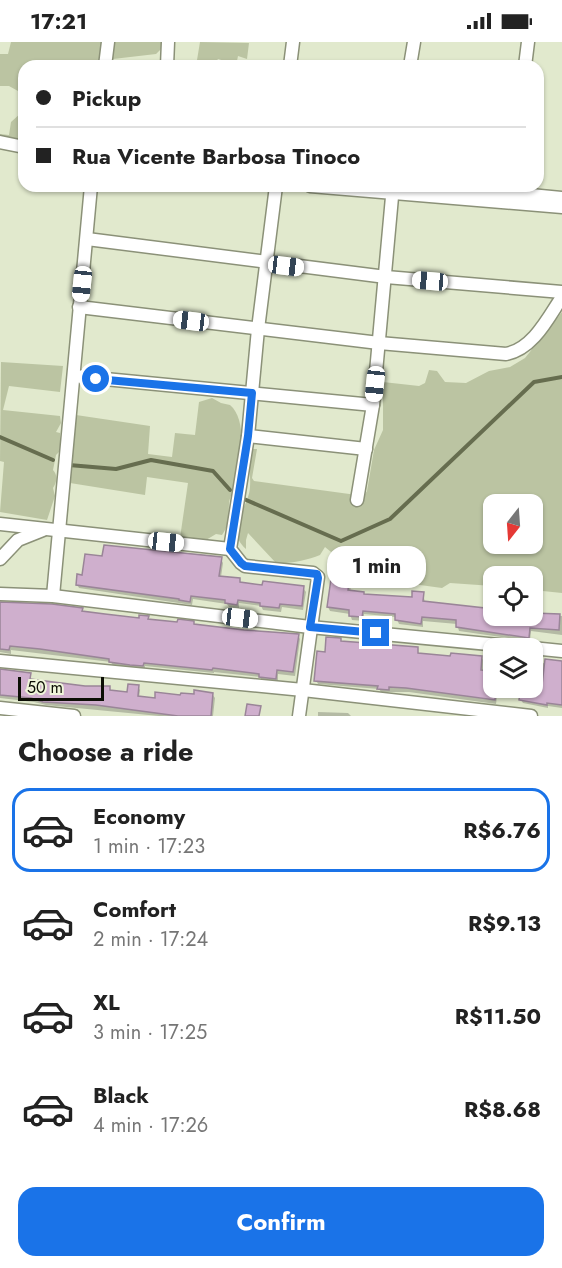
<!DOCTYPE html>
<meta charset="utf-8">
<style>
body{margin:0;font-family:Jost,sans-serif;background:#f6f6f6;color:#222;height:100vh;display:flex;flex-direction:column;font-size:22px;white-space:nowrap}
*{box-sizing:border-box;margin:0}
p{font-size:20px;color:#767676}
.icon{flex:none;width:33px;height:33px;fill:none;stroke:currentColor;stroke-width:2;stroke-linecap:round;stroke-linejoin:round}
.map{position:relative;height:674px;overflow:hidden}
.side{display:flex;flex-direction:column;background:#fff;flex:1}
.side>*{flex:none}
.banner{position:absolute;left:18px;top:18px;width:526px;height:132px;border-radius:18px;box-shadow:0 2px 4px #0004;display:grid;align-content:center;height:132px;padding:0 18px;background:#fff}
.needle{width:39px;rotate:197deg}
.controls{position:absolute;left:483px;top:452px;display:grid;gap:12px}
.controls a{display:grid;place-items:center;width:60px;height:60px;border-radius:12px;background:#fff;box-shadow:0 2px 4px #0004;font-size:30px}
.scale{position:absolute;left:18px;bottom:15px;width:86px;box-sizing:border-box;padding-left:6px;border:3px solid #0c0e05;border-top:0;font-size:16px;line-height:21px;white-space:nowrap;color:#0c0e05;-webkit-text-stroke:4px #eff6da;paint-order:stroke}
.end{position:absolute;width:27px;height:27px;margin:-14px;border:8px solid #1a73e8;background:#fff;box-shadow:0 0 0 3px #fff}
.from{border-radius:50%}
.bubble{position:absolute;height:42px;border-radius:18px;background:#fff;box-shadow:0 2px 4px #0004;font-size:20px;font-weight:700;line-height:42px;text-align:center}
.car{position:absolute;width:18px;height:36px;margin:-18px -9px;border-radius:8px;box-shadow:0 0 4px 2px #0007;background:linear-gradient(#fff 24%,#345 0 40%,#fff 0 76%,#345 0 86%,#fff 0)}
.banner b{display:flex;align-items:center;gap:21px;height:57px;font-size:22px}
.banner b+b{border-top:2px solid #e0e0e0}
.banner i{width:15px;height:15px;background:#222}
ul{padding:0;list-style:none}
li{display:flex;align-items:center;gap:18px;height:84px;margin:0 12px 9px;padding:0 6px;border:3px solid transparent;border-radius:18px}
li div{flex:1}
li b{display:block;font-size:22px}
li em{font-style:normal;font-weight:700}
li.active{border-color:#1a73e8}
li>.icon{width:54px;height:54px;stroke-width:1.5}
h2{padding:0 18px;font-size:27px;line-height:72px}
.cta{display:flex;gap:12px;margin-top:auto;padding:12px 18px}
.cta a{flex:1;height:69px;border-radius:18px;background:#1a73e8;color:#fff;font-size:24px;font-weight:700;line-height:69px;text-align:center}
.status{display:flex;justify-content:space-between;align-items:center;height:42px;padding:0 30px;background:#fff;direction:ltr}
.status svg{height:16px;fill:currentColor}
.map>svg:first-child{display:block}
</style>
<div class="status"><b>17:21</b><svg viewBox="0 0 49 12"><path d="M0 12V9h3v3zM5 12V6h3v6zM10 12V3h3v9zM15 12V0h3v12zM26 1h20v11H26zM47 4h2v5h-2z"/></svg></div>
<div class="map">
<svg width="562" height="674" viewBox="0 0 562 674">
<rect width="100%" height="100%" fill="#e1e9cd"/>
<!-- green -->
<g fill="#bbc4a2" fill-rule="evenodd">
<path d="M11,0H103L104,17L95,24H24V109L0,104V92L9,93L11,80L21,71L18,49L9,44H0V12H8Z"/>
<path d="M111,0H164L165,3L156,12L113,17L109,21Z"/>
<path d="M200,0L249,1L247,17L238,14L236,24H228V20L218,17L213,24L197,18Z"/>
<path d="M562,270V551L533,548L532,534H494L493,544L450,541L442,546L398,540L358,530L352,523L342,519L325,505L320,513C307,518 291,522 276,521L248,491L246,498V507C223,486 249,467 250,445C251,429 247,426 252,407H257L252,436L254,439L364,454L367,449L374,408L383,388V340L419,344L425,341L429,328L437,329L445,340L466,341L489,329L510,325L525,316ZM494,462H532V501H494Z"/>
<path d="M1,320L63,324L60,350L9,344L3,368L60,374L61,381L56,390L60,391V409L56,413L53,428C58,434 57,439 53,446L55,454L47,478L0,470L4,420L0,419Z"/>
<path d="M212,356L221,361L230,363C248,378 241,420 236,440C234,447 229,456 229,462C228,477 231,479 222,493L216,492L206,498L180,496L188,441L147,435L145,453L70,441L76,373L150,384L148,412L172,415L175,391L195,393L199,360Z"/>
</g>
<!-- shadow -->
<g fill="#0003">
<path d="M104,515L221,517L223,521L221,535L239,538L242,542L303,546L306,550L303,568L282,565L281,570L263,568L261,564L239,561V566L229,565L227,562L193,557L192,563L79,546L77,542Z"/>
<path d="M349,534L352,538L350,550L365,554L413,557L423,552L425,560L494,573L532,572L562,574V593L531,589L530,599L459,589L457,582L423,579V585L399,582L396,575L364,572V579L352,578L350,572L330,569L328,565Z"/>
<path d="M0,562L82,567L84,571L140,578L148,575L150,578L298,593L300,597L295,634L278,632V640L262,639L260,635L214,630V631L145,624V628L133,627L113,624L111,620L11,608V612L0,610Z"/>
<path d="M340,598L342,601L417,607L419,613L481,615L483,618L494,619V645H532V620L562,623V666L548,664V666L523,661L521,658V652L503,650V656L497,655L496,662L409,650H381L379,647L318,642L316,638L326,612Z"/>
<path d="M0,628L30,632L32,639L84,646H109L112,649L128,651L138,645L140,648L139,656L156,658L212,652L215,656L213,674H159L46,663L34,660L0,656Z"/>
<path d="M318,670L348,671L351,674H318Z"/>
</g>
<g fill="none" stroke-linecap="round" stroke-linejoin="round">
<!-- stream -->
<g stroke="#666d4f" stroke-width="4">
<path d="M0,395L53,418"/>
<path d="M69,423L116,427L151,418L213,429L230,448"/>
<path d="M244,457L341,499L390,477L534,340L562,335"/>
</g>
</g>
<!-- building -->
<g fill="#cfafcd" stroke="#9a8598" stroke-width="1.5">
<path d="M104,503L222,515L219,534L240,536V540L262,543L263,539L304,544L302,564L280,562L279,566L260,564V561L238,558L237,563L225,561V558L191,554L190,560L179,558V557L76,543L77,532L82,533L85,512L102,514Z"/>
<path d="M332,530L350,533L348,548L364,550V552L412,555V549L424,550L423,559L494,567V573H533V571L560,572L559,588L530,586L529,596L456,585V578L422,575L421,582L395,578V572L363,569L362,575L349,574V568L327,565Z"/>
<path d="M0,560L52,562L83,566L82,569L105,572L139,576V573L149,574L148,577L177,580L178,577L194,579V582L244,588L299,592L293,630L277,628L276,637L259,635V632L213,626L212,628L144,621L143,624L130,623L109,620V617L40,607L10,604L9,608L0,607Z"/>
<path d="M326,595L341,596V599L418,605V611L450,614L451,611L482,614L481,628L494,629V645H496L495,658L406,646L389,645V648L377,647L378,644L314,639L317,609L325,610Z"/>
<path d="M545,617L562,619V663L547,661V663L519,658L521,645L542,643Z"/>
<path d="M0,627L31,631L30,637L85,644H110V648L127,650L128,642L139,643L138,654L155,656V650L180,653L181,651L194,652V648L213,651L211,674H178L96,663L43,660L31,656L0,653Z"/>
<path d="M247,662L261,664L259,674H245Z"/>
</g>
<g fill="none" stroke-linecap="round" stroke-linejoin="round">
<!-- minor casing -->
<g stroke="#8b9178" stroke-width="15">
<g id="minor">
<path d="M105,24L108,0"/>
<path d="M167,24L168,0"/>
<path d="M290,24L293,0"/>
<path d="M410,24L414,0"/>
<path d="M525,24L528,0"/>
<path d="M0,100L24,105"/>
<path d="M276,144L258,287L248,394L230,507L241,521L245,524L313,531L318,535L299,674"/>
<path d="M310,144L562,165"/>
<path d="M438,144L562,156"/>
<path d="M87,197L386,235L562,250"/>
<path d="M79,265L379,301L506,312C533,307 548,276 562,255"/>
<path d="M74,334L373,363"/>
<path d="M248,394L366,407"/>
<path d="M357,458L373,363L393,144"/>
<path d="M0,482L230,507"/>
<path d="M0,517L18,498L43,488"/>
<path d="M0,552L53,554L310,585L530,606"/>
<path d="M53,554L91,144"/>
<path d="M532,606L562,609"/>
<path d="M0,619L303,648L531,674"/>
<path d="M0,666L74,674"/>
</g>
</g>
<!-- minor -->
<use href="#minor" stroke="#fff" stroke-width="12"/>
</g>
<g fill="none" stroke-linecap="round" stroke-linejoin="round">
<!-- route -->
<path stroke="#1a73e8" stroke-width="8" d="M96,337L252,351L248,394L230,507L241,521L245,524L317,532L318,536L310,585L376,591"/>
</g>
</svg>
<div class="controls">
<a><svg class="needle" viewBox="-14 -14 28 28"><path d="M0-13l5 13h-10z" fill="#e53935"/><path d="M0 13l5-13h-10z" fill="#767676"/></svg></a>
<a><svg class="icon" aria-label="locate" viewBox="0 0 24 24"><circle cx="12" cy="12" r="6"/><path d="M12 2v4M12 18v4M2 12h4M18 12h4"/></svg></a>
<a><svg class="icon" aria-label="layers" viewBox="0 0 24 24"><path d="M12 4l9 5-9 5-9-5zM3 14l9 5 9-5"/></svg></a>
</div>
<div class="scale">50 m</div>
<i class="end from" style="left:96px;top:337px"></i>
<i class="end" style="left:376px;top:591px"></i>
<div class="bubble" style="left:327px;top:504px;width:99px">1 min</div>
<i class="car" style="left:286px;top:224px;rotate:97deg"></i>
<i class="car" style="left:430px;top:239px;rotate:275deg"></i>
<i class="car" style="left:82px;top:242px;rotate:186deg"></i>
<i class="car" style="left:191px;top:279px;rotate:277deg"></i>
<i class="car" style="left:375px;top:342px;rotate:186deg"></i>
<i class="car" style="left:166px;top:500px;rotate:96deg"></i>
<i class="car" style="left:240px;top:576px;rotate:97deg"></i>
<div class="banner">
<b><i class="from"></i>Pickup</b>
<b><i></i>Rua Vicente Barbosa Tinoco</b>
</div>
</div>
<section class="side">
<h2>Choose a ride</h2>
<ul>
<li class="active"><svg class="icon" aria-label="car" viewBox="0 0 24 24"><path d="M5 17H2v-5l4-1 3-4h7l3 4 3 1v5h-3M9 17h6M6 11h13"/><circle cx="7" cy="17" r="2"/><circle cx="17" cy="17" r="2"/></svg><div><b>Economy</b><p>1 min · 17:23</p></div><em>R$6.76</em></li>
<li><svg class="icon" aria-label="car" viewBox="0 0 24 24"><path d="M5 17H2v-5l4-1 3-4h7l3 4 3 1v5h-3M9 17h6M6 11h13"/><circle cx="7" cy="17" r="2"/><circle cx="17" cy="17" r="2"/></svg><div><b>Comfort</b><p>2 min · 17:24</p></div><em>R$9.13</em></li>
<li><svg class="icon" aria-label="car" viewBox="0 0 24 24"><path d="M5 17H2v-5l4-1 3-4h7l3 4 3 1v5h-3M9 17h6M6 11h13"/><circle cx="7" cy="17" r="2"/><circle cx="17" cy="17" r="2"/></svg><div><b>XL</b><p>3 min · 17:25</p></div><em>R$11.50</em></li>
<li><svg class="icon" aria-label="car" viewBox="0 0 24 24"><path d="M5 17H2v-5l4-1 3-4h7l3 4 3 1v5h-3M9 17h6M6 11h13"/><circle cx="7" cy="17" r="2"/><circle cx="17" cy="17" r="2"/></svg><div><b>Black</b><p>4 min · 17:26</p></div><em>R$8.68</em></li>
</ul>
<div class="cta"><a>Confirm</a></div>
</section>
